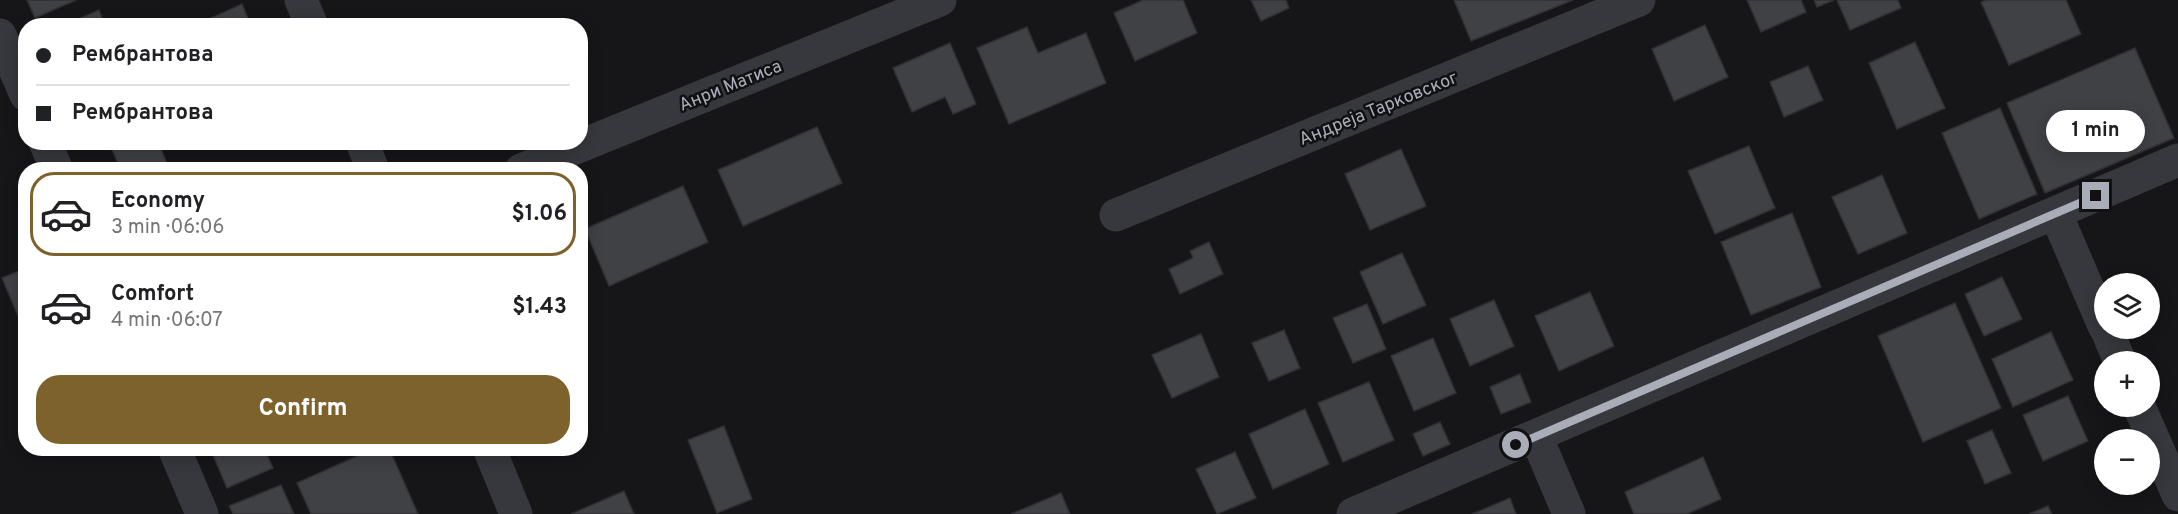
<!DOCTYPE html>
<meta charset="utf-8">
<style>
body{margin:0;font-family:Overpass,sans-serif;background:#f6f6f6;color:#202124;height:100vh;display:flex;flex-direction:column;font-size:22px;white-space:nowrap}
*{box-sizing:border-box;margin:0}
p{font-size:20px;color:#757577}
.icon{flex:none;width:33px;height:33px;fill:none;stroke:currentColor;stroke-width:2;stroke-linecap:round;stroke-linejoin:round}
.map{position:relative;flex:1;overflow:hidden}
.drawer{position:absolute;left:18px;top:162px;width:570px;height:294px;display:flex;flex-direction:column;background:#fff;border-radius:24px;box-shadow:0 3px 15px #0003}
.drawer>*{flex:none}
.hud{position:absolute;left:18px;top:18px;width:570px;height:132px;border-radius:24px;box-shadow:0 3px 15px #0003;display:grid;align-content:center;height:132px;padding:0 18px;background:#fff}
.fabs{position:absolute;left:2094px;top:273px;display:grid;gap:12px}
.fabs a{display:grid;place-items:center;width:66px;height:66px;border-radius:50%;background:#fff;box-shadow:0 3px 15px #0003;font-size:30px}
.end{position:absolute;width:27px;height:27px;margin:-14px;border:8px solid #a8adb8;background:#111;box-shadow:0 0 0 3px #111}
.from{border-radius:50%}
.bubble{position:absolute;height:42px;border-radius:21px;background:#fff;box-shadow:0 3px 15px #0003;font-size:20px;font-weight:700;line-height:42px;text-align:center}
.hud b{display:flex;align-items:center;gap:21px;height:57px;font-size:22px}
.hud b+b{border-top:2px solid #e0e0e0}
.hud i{width:15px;height:15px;background:#202124}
ul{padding:10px 0 0;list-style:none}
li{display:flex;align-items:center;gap:18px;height:84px;margin:0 12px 9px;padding:0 6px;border:3px solid transparent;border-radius:24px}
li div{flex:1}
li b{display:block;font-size:22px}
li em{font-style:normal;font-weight:700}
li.active{border-color:#7e622b}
li>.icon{width:54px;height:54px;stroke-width:1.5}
.action{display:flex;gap:12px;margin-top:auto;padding:12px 18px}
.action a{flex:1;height:69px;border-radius:24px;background:#7e622b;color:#fff;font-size:24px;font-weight:700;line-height:69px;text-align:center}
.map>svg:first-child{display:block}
</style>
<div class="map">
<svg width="2178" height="514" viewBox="0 0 2178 514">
<rect width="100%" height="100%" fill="#161618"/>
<!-- building -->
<g fill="#404145" stroke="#303034" stroke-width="1.5">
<path d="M27,0H76L35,18Z"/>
<path d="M1143,0H1183L1197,33L1135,61L1114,13Z"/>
<path d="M1251,0H1286L1289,8L1261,21Z"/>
<path d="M1454,0H1573L1471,41Z"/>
<path d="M1747,0H1801L1806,12L1761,32Z"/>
<path d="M1814,0H1834L1817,7Z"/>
<path d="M1837,0H1898L1901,8L1850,30Z"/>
<path d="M1987,0H2066L2081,34L2009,65L1981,2Z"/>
<path d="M242,4L251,26H194Z"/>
<path d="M99,10L105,26H62Z"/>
<path d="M1705,25L1728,77L1674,101L1652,49Z"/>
<path d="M1027,27L1038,53L1086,33L1106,83L1009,124L977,48Z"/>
<path d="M1915,42L1945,108L1897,129L1869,63Z"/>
<path d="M950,43L976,104L953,114L945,97L912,112L893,68Z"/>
<path d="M2135,48L2174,138L2045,193L2007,103Z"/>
<path d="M1808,66L1823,100L1784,117L1770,82Z"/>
<path d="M2000,108L2037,194L1979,219L1942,133Z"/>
<path d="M817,127L842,183L743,226L718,170Z"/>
<path d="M158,142L170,170H121L109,143Z"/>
<path d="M1749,146L1775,208L1715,234L1688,171Z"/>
<path d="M1401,149L1426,206L1370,230L1345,174Z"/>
<path d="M1882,175L1907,233L1858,254L1832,197Z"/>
<path d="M683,186L708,242L609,286L585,229Z"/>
<path d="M1792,213L1821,287L1751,315L1721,242Z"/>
<path d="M1209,242L1223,274L1180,294L1169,269L1193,258L1190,251Z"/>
<path d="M1402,253L1426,305L1383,324L1360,272Z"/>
<path d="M26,268V321L21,323L2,278Z"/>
<path d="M2002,277L2022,319L1984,336L1965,294Z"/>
<path d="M1590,292L1614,346L1559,371L1535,316Z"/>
<path d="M1494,300L1514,346L1470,366L1450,319Z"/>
<path d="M1955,303L2001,408L1923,442L1878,336Z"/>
<path d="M1367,304L1386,349L1353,363L1333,318Z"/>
<path d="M1284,330L1300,368L1269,381L1252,343Z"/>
<path d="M2051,332L2073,380L2013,407L1992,359Z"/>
<path d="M1201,334L1219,377L1172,398L1152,355Z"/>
<path d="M1433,338L1456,393L1414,411L1391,356Z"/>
<path d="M1520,374L1531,402L1501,414L1490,387Z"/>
<path d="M1369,382L1394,440L1343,462L1318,403Z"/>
<path d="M2068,396L2088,441L2043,461L2023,415Z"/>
<path d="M1305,409L1329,464L1273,489L1249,434Z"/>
<path d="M1440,422L1450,444L1423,456L1413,434Z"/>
<path d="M724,426L752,499L717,513L688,440Z"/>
<path d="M1992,430L2011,473L1985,484L1967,441Z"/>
<path d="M74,448H92L77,455Z"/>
<path d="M210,448H264L273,468L227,488Z"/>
<path d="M375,448H389L418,514H311L297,483Z"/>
<path d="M1235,452L1256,498L1217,514L1196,469Z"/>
<path d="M1703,457L1721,499L1687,514H1634L1625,492Z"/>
<path d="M281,485L294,514H233L229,506Z"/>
<path d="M624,491L634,514H571Z"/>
<path d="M1061,493L1070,514H1011Z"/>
<path d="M1510,498L1516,514H1472Z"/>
<path d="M2048,506L2052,514H2029Z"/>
</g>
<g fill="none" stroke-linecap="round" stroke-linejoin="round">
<!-- minor -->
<g stroke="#37383d" stroke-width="33">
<path d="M301,0L312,26"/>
<path d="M0,35L26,95"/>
<path d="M45,142L57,170"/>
<path d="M362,142L373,170"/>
<path d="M521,170L940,0"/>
<path d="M2056,214L2104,326"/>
<path d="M1116,215L1639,0"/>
<path d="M2106,328L2120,362"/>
<path d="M2139,406L2178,495"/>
<path d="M1536,436L1569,514"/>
<path d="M174,448L202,514"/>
<path d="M489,448L516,514"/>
<path d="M1353,514L2178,160"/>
</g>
</g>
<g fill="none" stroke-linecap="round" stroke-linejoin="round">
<!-- route -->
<path stroke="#a8adb8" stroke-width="8" d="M1516,445L2096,196"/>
</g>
<g text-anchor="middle" stroke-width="5" stroke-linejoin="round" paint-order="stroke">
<!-- street labels -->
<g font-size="18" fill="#a8adb8" stroke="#111113">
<text transform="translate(730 85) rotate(-22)" y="6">Анри Матиса</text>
<text transform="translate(1378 108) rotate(-22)" y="6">Андреја Тарковског</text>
</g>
</g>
</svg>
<div class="fabs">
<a><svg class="icon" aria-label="layers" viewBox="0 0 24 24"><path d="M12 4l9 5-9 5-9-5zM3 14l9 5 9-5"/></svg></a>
<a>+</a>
<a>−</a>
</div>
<i class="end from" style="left:1516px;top:445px"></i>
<i class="end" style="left:2096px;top:196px"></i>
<div class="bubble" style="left:2046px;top:110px;width:99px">1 min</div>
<div class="hud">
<b><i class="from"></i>Рембрантова</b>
<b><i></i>Рембрантова</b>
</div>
<section class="drawer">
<ul>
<li class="active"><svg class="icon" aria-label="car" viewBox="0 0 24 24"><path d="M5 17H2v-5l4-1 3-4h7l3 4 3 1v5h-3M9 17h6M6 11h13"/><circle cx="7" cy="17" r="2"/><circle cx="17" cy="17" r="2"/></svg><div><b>Economy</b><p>3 min · 06:06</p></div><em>$1.06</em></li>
<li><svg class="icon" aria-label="car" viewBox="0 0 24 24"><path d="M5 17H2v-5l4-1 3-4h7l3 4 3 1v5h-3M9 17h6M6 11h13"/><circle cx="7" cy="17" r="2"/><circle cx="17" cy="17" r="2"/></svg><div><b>Comfort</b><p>4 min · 06:07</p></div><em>$1.43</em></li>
</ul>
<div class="action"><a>Confirm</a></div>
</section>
</div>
